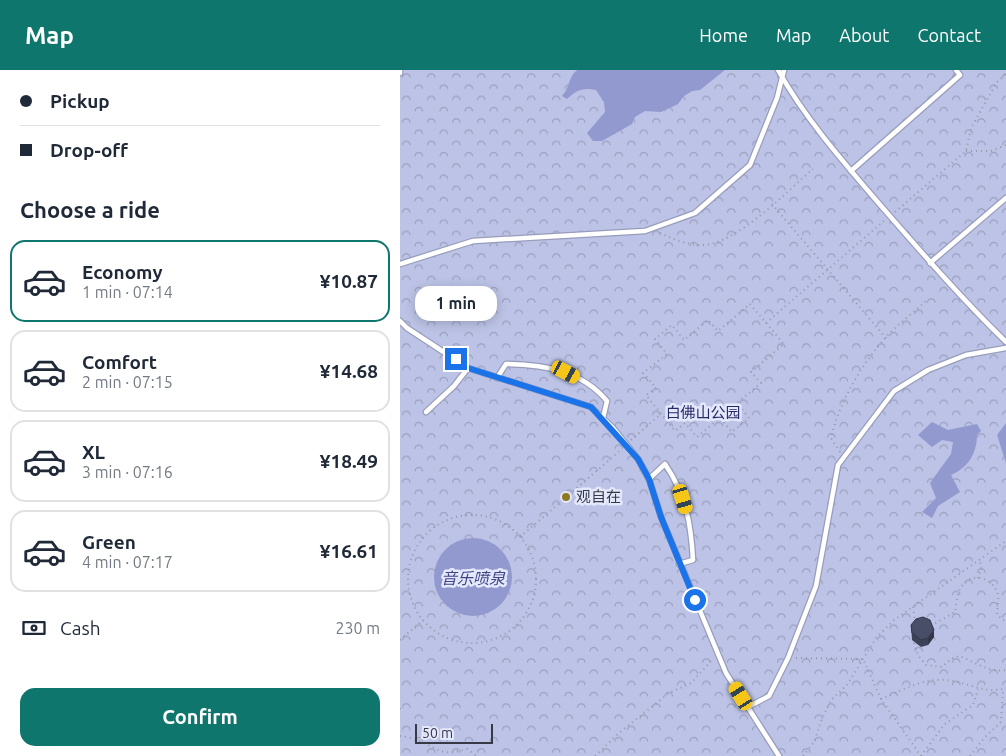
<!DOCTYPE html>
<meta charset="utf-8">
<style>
body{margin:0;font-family:Ubuntu,"Noto Sans SC",sans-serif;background:#f2f2f3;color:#1f2937;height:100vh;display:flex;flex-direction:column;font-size:19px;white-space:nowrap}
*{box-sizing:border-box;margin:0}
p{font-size:16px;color:#747a83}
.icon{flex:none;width:28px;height:28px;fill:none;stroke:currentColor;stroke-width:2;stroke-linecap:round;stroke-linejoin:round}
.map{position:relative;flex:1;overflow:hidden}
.drawer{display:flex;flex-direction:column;background:#fff;width:400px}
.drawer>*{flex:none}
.guide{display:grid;align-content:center;height:110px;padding:0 20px;background:#fff}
.scale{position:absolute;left:15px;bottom:12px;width:78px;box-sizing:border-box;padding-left:5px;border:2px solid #373946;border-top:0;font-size:14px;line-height:18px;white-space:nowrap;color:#373946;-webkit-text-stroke:4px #e4e8fc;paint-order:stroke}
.end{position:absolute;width:22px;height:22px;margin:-11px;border:6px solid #1a73e8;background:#fff;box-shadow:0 0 0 2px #fff}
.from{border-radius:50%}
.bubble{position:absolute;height:35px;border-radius:15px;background:#fff;box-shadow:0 2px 12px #0003;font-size:16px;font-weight:700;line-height:35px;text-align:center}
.car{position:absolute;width:15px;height:30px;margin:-15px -8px;border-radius:6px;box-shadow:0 0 4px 1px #0007;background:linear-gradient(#f5c518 24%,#345 0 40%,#f5c518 0 76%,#345 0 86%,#f5c518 0)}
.guide b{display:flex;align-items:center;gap:18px;height:48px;font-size:19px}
.guide b+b{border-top:1px solid #e0e1e3}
.guide i{width:12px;height:12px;background:#1f2937}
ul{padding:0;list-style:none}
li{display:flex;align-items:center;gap:15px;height:82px;margin:0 10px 8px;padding:0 10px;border:2px solid #e0e1e3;border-radius:15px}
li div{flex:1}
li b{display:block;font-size:19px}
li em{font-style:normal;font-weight:700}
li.active{border-color:#0f766e}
li>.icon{width:45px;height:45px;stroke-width:1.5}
h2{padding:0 20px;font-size:22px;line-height:60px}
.pay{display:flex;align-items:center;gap:12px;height:55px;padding:0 20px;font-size:19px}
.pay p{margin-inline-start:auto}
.button{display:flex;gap:10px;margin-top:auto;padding:10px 20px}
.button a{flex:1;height:58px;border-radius:15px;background:#0f766e;color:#fff;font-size:20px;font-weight:700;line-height:58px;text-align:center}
header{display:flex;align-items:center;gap:30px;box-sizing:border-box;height:70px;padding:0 25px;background:#0f766e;color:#fff}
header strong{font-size:24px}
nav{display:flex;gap:28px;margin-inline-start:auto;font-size:18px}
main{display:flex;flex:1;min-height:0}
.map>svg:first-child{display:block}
</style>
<header>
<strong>Map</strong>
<nav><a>Home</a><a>Map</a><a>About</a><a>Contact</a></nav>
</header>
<main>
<section class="drawer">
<div class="guide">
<b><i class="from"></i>Pickup</b>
<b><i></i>Drop-off</b>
</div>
<h2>Choose a ride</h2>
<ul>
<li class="active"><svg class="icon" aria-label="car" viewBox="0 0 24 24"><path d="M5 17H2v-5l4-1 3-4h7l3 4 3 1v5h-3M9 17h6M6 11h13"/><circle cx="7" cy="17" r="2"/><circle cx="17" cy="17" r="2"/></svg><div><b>Economy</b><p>1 min · 07:14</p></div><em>¥10.87</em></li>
<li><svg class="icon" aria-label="car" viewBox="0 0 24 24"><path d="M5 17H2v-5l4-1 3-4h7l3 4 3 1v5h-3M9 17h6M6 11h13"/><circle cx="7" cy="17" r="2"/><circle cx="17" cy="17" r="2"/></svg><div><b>Comfort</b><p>2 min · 07:15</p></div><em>¥14.68</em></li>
<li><svg class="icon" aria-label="car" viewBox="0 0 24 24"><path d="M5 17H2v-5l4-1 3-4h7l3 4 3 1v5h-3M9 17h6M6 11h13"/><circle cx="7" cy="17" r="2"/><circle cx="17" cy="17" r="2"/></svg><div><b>XL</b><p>3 min · 07:16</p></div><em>¥18.49</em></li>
<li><svg class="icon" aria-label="car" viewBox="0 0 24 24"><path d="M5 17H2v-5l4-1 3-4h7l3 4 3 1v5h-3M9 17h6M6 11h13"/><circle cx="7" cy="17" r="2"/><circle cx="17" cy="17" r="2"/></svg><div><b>Green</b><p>4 min · 07:17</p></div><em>¥16.61</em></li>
</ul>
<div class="pay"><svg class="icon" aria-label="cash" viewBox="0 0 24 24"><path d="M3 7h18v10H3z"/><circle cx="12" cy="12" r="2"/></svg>Cash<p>230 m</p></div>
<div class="button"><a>Confirm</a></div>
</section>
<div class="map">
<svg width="606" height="686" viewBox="0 0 606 686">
<defs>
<pattern id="park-crowns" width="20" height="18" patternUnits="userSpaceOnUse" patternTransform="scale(1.25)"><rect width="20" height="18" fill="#bcc3e6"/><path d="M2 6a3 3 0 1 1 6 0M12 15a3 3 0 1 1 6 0" fill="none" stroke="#9a9fbc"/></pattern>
</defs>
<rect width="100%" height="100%" fill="#e4e8fc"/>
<!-- park -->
<rect fill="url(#park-crowns)" x="0" y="0" width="606" height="686"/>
<!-- water -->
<g fill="#9199cf">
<path d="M177,0H325L300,20L292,21L284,26L278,34L261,42L245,41L235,47L232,54L202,71H193L187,63L205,42L204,32L196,20C183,17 176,20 167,29L162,26C170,18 168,7 177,0Z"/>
<path d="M532,352L548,360L577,354L581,361L577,365C577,383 568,398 551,405L560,422L538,436L532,448L522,442L536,428L530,413L551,384L553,372L542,370L532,377L518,365Z"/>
<path d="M606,353V393L597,365Z"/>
<circle cx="73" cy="507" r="39"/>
</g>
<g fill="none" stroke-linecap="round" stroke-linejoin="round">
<!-- lane casing -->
<g stroke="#989dbc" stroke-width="7">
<g id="lane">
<path d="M378,0C406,50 445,94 482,137C522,183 562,229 606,272"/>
<path d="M0,3V0"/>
<path d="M451,101L560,5L556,0"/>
<path d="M530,193L606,128"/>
<path d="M0,194L73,171L245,161L295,143L350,95L377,28L384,0"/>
<path d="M0,251L7,258L68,298L191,337L213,358L238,389L249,409L261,447L326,603L379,686"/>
<path d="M97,308L106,294C145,295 181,300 207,331L203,348"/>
<path d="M26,342L54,316L68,298"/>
<path d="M249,409L265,394C286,425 291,453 293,490L279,494"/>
<path d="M348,637L369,626L388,588L416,516L438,395L494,321L528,300L566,285L606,278"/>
</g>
</g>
<!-- path -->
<g stroke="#9497a8" stroke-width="2" stroke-dasharray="1 4" stroke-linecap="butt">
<path d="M566,81H591L606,75"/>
<path d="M372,134L486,268"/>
<path d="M495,142L566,81L571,58L597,12L606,4"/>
<path d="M260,163C273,169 289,176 304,175C339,172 386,122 413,99"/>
<path d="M350,234L384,274L351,302L361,313L337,333L349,348L332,362L320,348L297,367L285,353L275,361L246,325L256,318L243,303L267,284L255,269L272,255L284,270L308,250L318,261Z"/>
<path d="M366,253L485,150"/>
<path d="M231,370L261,344"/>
<path d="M440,382L431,368C439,333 461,295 486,267C498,254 513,243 526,231"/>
<circle cx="72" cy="509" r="64"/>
<path d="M120,467L222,379"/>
<path d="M578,508L581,499L580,490"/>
<path d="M513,537L515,552"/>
<path d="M531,556L555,542C557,533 556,523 562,516C572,501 594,508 598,525C599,531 597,539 597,545L606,552"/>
<path d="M0,570L23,550"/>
<path d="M514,573L518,585L526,595L542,597L551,589L559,586C576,592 588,603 606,600"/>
<path d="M396,588L463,589L481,629L521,686"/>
<path d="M481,629C501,621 523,608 545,610C567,611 583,625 606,618"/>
<path d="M0,638V641"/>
<path d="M0,666C6,667 14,668 20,671C41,681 43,686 67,679L77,686"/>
<path d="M195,686L219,663L269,623L291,613L313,589"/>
<path d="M403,686L414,672L421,651L431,630L447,615L476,568L494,550L606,471"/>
<path d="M521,686L545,654L573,635L578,619"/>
<path d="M570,686L585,667L601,652L603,619"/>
</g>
<!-- lane -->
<use href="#lane" stroke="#fff" stroke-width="4.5"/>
</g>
<!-- wall -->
<path fill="#3e4259" d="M511,555L534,567L528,575L521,577L512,570Z"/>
<!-- shaded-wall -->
<path fill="#323649" d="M534,560V567L528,575V568Z"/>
<!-- building -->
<path fill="#484d68" stroke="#323649" d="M523,547L530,550L534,560L528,568L521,570L512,563L511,555L516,549Z"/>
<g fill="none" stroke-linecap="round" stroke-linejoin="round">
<!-- route -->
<path stroke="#1a73e8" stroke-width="6" d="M56,289L68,298L191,337L238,389L249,409L261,447L295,530"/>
</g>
<!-- markers -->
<circle fill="#8d7a20" stroke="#e4e8fc" stroke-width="2" cx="166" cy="427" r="5"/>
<g text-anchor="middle" stroke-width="5" stroke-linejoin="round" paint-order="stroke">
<!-- park labels -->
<g font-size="15" fill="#272969" stroke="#e4e8fc">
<text x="303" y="348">白佛山公园</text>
</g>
<!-- poi labels -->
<g font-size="15" fill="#373946" stroke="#e4e8fc" text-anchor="start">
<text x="176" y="432">观自在</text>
</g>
<!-- water labels -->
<g font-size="16" font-style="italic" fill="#3e4386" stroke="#e4e8fc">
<text x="73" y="514">音乐喷泉</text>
</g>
</g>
</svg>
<div class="scale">50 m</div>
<i class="end from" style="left:295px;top:530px"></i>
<i class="end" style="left:56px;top:289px"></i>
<div class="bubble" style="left:15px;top:216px;width:82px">1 min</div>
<i class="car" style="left:166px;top:302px;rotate:118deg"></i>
<i class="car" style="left:283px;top:429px;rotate:163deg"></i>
<i class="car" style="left:341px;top:626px;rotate:328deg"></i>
</div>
</main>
